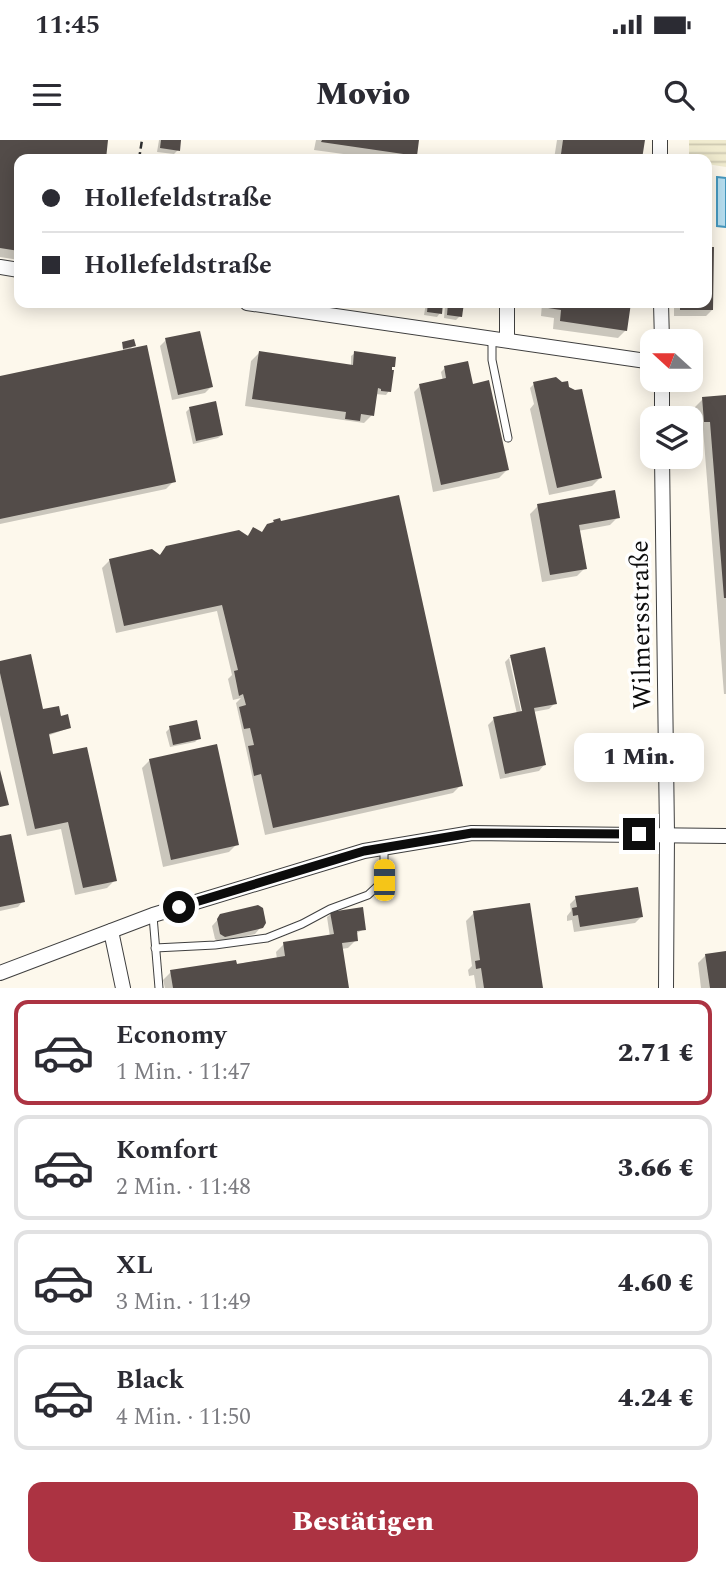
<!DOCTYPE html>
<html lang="de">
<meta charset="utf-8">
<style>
body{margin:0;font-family:Spectral,serif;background:#f7f7f7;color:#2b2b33;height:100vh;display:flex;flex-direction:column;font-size:26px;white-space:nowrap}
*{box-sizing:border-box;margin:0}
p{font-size:23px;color:#7c7c81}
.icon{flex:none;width:38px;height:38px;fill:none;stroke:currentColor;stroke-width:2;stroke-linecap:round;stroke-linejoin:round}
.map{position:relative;height:848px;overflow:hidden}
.drawer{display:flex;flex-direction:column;background:#fff;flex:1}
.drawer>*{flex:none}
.top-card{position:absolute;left:14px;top:14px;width:698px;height:154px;border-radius:14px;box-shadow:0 4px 18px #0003;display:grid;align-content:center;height:154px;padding:0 28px;background:#fff}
.needle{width:46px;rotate:291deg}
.controls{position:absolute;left:640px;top:189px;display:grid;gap:14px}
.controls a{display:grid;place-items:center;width:63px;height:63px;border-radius:14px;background:#fff;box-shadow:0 4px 18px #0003;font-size:35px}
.end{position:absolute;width:32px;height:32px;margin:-16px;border:9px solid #0c0c0c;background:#fff;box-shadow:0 0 0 4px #fff}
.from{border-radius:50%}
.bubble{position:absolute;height:49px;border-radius:14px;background:#fff;box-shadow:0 4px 18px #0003;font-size:23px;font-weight:800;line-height:49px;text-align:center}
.car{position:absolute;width:21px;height:42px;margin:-21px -10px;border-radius:9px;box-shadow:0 0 5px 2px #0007;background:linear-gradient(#f5c518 24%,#345 0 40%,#f5c518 0 76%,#345 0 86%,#f5c518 0)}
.top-card b{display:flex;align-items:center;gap:24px;height:66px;font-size:26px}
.top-card b+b{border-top:2px solid #e1e1e2}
.top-card i{width:18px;height:18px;background:#2b2b33}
ul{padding:12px 0 0;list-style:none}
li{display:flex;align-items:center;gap:21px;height:105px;margin:0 14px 10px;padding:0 14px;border:4px solid #e1e1e2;border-radius:14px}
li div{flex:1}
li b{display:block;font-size:26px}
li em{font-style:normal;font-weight:800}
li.selected{border-color:#ac3342}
li>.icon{width:63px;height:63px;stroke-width:1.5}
.primary-button{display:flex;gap:14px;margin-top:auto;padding:14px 28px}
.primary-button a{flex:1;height:80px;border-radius:14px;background:#ac3342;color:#fff;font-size:28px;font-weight:800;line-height:80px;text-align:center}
.status{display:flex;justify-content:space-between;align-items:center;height:49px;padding:0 35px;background:#fff;direction:ltr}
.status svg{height:19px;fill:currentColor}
header{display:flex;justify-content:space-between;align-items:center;height:91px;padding:0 28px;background:#fff;font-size:32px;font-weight:800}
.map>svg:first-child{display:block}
</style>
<div class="status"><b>11:45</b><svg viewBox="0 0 49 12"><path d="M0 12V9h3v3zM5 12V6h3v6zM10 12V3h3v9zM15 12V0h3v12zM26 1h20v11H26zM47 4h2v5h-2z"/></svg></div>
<header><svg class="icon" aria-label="menu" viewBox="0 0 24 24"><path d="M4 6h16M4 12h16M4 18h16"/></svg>Movio<svg class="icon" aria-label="search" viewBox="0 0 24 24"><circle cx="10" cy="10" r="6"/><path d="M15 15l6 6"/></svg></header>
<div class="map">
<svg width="726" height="848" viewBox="0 0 726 848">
<defs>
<pattern id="farmland-rules" width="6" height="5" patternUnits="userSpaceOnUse" patternTransform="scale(1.75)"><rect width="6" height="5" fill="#f0ebcf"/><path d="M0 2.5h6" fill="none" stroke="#cdc8b1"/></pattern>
</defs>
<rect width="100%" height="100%" fill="#fdf8ec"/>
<!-- farmland -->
<path fill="url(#farmland-rules)" d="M689,0H726V27L707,24V19H689Z"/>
<!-- water -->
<path fill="#b6deef" stroke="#4597be" stroke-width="2" d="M717,37L726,38V87L717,86Z"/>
<!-- shadow -->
<g fill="#0003">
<path d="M0,0H107L104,19H19V120L0,117Z"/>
<path d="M159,0H179L178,10L174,14L157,12Z"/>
<path d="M316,0H418L415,15L411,19H380L314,10Z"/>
<path d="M557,0H643L640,19H554Z"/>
<path d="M707,109L712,170L706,176H674V163H707Z"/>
<path d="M426,163H462L460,176L456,180L444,178L445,166L441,165L440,173L437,177L424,175Z"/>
<path d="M542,163H629L626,190L618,198L553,189L554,178L541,176Z"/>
<path d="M166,200L211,247L205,253L172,260L160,206Z"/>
<path d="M123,204L134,205L128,211L174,341L166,349L0,384V238L123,212Z"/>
<path d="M259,213L351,226V216L355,213L393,226L390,229L389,251L386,255L375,254L372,275L364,283L245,266L251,221Z"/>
<path d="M445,228L507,330L499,338L433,352L414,252L420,246L443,241L441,232Z"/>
<path d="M534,244L600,338L592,346L549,355L530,269L534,264L530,248Z"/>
<path d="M726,257V554H724L703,289H696L695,267L703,259Z"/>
<path d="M189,269L222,295L218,298L193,304L186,272Z"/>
<path d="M538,366L618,377L610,385L578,391L585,428L577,436L542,442L530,374Z"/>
<path d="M274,381L461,645L453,653L265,695L236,563L241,558L233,560L228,539L232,535L217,471L116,493L102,428L110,420L159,416L166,408L246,397L254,389L256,399Z"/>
<path d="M511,516L555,563L549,569L533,572L544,625L539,631L500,639L488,585L494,579L517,574L505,522L509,518L523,580L526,579L513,518H509Z"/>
<path d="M0,523L42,571L60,578L69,588L47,596L52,617L115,740L107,748L75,755L61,689L27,696L0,575Z"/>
<path d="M170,588L199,598L195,602L170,607L166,592Z"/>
<path d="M150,620L237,704L229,712L163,727L142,628Z"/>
<path d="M0,698L23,761L18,767L0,771Z"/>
<path d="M576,758L641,777L635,783L574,792L572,780L567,781V776L571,771L570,764Z"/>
<path d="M474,773L541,848H476L474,835L469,836L468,830L472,826L466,781Z"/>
<path d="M331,774L364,789L355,794L356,800L348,808L341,809L347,848H165L163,840L171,832L277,819L276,812L284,804L330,797L327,777Z"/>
<path d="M221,776L261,787L255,794L219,802L215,799L212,786Z"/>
<path d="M726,813V848H701L698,823L706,815Z"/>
</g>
<!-- building -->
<g fill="#534c49">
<path d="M0,0H108L106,19H19V111L0,108Z"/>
<path d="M161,0H181L180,11L160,8Z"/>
<path d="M322,0H419L417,16L321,2Z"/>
<path d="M563,0H645L642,19H594L561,14Z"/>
<path d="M707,107H714L713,170H680V163H707Z"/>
<path d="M428,163H443L442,174L427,172Z"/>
<path d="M448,163H464L462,177L447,175Z"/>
<path d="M548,163H631L627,191L560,181L561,170L548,168Z"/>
<path d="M200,191L213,247L178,255L165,198Z"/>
<path d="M134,199L136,206L123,209L122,202Z"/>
<path d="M147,205L176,342L0,379V236Z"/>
<path d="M259,211L353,225L354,211L396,217L395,227H392V230H394L391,252L381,251V249L378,248L374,276L361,274L360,281L345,279L346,272L252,259Z"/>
<path d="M468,221L473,244L489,240L509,330L441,345L419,244L446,238L444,226Z"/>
<path d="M556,237L562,242L568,241L569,247L575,250L582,249L602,338L557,348L533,242Z"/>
<path d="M726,255V458H724L710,282H704L702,257Z"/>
<path d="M216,261L223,295L196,301L189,267Z"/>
<path d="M615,350L620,378L579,385L587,429L550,435L537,364Z"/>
<path d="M399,355L463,646L273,688L261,634L254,636L248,606L254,605L250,588L244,589L239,567L246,565L243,554L239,556L234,531L238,530L222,465L124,486L109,419L152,409L160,415L166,406L239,390L248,396L253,387L262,392L267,384L274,382L273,380L280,378L281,381Z"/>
<path d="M545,507L557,564L534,568L546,625L505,634L493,577L522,571L510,515Z"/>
<path d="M31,514L43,569L59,566L61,576L68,574L71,588L49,594L53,614L87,607L117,741L83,748L68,682L35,689L0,533V521Z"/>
<path d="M197,580L201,599L173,605L169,586Z"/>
<path d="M217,604L239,705L171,720L149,619Z"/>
<path d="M0,630L9,665L0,667Z"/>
<path d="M11,694L25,762L0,767V696Z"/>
<path d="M638,747L643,777L580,787L578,775L573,776L572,768L577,767L575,756Z"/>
<path d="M530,763L543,848H484L481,828L476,829L475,821L480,820L473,771Z"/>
<path d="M258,765L263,768L266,783L263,788L225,797L220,794L217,779L220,774Z"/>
<path d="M363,767L366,790L357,791L358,801L342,803L349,848H173L170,830L236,820L237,824L285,816L283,802L334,794L330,772Z"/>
<path d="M726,811V848H710L705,814Z"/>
</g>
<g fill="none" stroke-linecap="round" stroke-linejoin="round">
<!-- service casing -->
<g stroke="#3f3f3f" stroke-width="9">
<g id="service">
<path d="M492,199V220L508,298"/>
<path d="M153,776L159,848"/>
<path d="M155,808L215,805L267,798L302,784L330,769L368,755L384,740V708"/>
</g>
</g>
<!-- minor casing -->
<g stroke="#3f3f3f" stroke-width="16">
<g id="minor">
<path d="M660,0V19"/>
<path d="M0,127L19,130"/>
<path d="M247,163L653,222"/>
<path d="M507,163V200"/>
<path d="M661,163L662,201"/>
<path d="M662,240V278"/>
<path d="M662,317L667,694L666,848"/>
<path d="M111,791L123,848"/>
<path d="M0,833L153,775L364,711L472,693L726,696"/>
</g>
</g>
<!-- path -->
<path stroke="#2e2e2e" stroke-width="2.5" stroke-dasharray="7 3.5" stroke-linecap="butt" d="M139,19L142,0"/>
<!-- service -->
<use href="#service" stroke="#fff" stroke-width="7"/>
<!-- minor -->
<use href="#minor" stroke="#fff" stroke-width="14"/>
</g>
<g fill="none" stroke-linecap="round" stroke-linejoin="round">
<!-- route -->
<path stroke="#0c0c0c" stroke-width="9" d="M179,767L364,711L472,693L639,694"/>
</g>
<g text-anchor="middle" stroke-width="7" stroke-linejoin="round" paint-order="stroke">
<!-- street labels -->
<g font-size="26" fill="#0c0c0c" stroke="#fff">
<text transform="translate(640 485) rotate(-91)" y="9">Wilmersstraße</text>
</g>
</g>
</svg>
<div class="controls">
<a><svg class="needle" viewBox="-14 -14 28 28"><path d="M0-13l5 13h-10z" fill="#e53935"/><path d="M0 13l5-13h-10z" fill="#7c7c81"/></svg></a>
<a><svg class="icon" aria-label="layers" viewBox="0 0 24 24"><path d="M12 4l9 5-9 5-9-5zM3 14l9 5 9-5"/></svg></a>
</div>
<i class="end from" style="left:179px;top:767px"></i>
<i class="end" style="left:639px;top:694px"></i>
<div class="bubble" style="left:574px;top:593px;width:130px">1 Min.</div>
<i class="car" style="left:384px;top:740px;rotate:0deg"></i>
<div class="top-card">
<b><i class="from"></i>Hollefeldstraße</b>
<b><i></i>Hollefeldstraße</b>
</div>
</div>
<section class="drawer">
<ul>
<li class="selected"><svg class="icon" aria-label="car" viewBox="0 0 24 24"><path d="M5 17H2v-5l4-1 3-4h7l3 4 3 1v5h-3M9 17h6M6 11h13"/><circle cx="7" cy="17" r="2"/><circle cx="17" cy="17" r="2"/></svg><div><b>Economy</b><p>1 Min. · 11:47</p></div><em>2.71 €</em></li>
<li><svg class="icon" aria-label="car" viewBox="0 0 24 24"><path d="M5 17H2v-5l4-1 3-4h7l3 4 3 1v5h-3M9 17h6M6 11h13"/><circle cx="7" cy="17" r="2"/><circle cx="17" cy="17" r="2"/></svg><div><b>Komfort</b><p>2 Min. · 11:48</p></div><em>3.66 €</em></li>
<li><svg class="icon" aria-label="car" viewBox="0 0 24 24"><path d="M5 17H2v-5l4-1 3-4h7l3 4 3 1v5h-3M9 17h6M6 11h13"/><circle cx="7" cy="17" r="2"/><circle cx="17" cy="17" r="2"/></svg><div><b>XL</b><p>3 Min. · 11:49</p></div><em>4.60 €</em></li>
<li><svg class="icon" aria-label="car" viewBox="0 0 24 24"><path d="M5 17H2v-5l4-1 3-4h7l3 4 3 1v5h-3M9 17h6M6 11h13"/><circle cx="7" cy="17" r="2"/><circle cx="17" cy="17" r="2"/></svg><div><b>Black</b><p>4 Min. · 11:50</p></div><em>4.24 €</em></li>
</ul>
<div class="primary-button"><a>Bestätigen</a></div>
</section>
